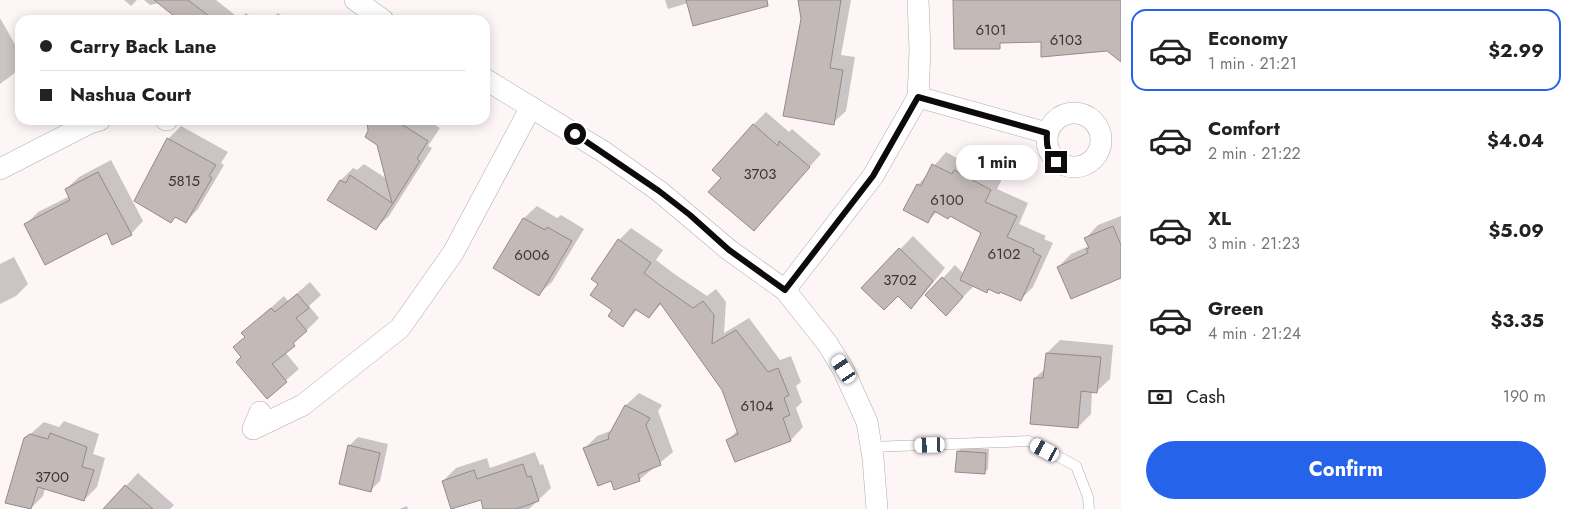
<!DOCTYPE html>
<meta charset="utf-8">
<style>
body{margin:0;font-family:Jost,sans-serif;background:#f2f2f2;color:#222;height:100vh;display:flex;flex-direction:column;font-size:19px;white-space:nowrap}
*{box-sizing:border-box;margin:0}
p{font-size:16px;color:#767676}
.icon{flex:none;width:28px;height:28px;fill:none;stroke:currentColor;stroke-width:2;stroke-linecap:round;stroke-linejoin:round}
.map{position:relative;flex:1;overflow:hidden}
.sheet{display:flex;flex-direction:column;background:#fff;width:450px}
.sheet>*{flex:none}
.top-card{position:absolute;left:15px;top:15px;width:475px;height:110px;border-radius:15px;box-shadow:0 2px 12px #0003;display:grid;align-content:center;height:110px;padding:0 25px;background:#fff}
.end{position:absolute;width:22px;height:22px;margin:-11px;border:6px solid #0d0a0b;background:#fff;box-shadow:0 0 0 2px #fff}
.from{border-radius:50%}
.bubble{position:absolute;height:35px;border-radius:18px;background:#fff;box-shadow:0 2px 12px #0003;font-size:16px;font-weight:700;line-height:35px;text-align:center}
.car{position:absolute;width:15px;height:30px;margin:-15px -8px;border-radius:6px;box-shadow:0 0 4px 1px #0007;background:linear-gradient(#fff 24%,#345 0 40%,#fff 0 76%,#345 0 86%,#fff 0)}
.top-card b{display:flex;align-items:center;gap:18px;height:48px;font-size:19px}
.top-card b+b{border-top:1px solid #e0e0e0}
.top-card i{width:12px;height:12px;background:#222}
ul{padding:9px 0 0;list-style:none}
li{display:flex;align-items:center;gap:15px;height:82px;margin:0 10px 8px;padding:0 15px;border:2px solid transparent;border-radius:15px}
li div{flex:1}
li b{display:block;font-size:19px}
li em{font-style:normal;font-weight:700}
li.on{border-color:#2563eb}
li>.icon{width:45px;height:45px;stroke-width:1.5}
.pay{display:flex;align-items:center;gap:12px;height:55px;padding:0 25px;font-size:19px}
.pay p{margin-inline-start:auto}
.cta{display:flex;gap:10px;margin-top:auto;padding:10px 25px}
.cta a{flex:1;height:58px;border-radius:30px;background:#2563eb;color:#fff;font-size:20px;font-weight:700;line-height:58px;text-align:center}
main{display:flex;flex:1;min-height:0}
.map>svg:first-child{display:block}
</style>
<main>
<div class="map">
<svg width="1121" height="509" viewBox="0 0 1121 509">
<rect width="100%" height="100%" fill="#fef5f7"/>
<!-- shadow -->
<g fill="#0003">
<path d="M124,0H137L131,6Z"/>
<path d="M144,0H216L240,19L246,13L255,20H181L159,3L150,5Z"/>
<path d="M665,0H750L688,3L668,9Z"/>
<path d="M799,0H851L841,55L855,57L846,111L833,123L802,19Z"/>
<path d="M278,13L287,20H270Z"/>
<path d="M0,18L20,53V69L0,84Z"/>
<path d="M766,112L789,132L792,129L821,154L754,229L722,178L753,125Z"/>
<path d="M368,120H427L440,128L428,146L432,148L389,216L376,228L328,200L341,180L353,168L357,170L364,164L387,179L378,144L370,131Z"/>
<path d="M181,126L228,152L221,163L224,165L198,209L186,222L176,216L171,221L168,139Z"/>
<path d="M946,152L964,162L968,158L1003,177L997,189L1028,203L1019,224L1046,236L1044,239L1053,243L1033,287L1021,299L1000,290L990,288L987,292L974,286L946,314L943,278L955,265L964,274L983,232L950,215L937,212L927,222L918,185Z"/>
<path d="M111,160L143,221L131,234L25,225L38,212L70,196L66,189L79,177Z"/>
<path d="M537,206L557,218L561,215L584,229L552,282L539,294L495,268L524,218Z"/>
<path d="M1121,216V276L1058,267L1071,254L1089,246L1086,238L1098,225Z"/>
<path d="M631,228L663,250L656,260L673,273L707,296L716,289L726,302L724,333L749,318L780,360L791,356L801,382L796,386L802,402L796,408L803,427L791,440H728L738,430L723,390L662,303L649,317L638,309L623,325L600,284L619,240Z"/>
<path d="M913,236L945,268L923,295L911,308L898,295L863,288Z"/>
<path d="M14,257L28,284L16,296L0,304V264Z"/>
<path d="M310,282L321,295L309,306L319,318L285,352L299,369L267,397L243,357L246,336L243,333L284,296L288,301Z"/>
<path d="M1060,340L1113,345L1110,379L1097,391H1092L1091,414L1078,427L1035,378L1046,368L1047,353Z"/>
<path d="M639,393L662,405L658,411L673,452L639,480L612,479L585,448L597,436L613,430L626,405Z"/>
<path d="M64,421L99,434L93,454L105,458L97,487L84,500L45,488L43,496L30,509L6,502L25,439L44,422L59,427Z"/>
<path d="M358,437L388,444L380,481L371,490L349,446Z"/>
<path d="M962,447L989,449L988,469L984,473L958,452Z"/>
<path d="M535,452L540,465L543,464L551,488L529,509H485L481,499L443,481L456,468L487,458L490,468Z"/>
<path d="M138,473L174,505L170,509H105Z"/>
<path d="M407,506L408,509H399Z"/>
</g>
<!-- building -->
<g fill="#c3bab8" stroke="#938b89">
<path d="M154,0H188L214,20H179Z"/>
<path d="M686,0H767L768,6L693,26Z"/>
<path d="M798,0H841L830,68L843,70L834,125L783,116L801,19Z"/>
<path d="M953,0H1121V62L1107,51L1041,57V42L1000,43V49H954Z"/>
<path d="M367,120H395L428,141L417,159L420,161L376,230L327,200L340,180L346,183L350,175L392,203L377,145L365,137L368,131Z"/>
<path d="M753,124L778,146L779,141L810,167L754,231L708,192L721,178L712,170Z"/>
<path d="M167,138L216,165L209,176L212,178L186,223L175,217L171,223L134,201Z"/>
<path d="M932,164L952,174L954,170L991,190L985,202L1017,216L1007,237L1034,249L1033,252L1041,256L1021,301L1000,292L999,294L988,289L987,293L960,280L981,233L950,216L948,219L934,211L928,223L903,210L917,184L921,186Z"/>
<path d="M98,172L132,235L112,245L107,233L45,265L24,224L70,200L65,189Z"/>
<path d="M523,218L545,230L547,227L572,241L539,296L493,268Z"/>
<path d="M1113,226L1121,245V278L1071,299L1057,267L1088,253L1086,249L1089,248L1084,238Z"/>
<path d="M618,239L651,263L644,273L660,285L693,308L703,301L714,315L712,344L736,330L768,372L778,368L789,395L784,398L790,415L783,418L791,441L735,462L726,440L738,434L722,390L660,303L649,318L635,309L623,327L608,316L612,310L590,295L598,284L591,279Z"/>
<path d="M899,248L933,281L911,309L898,296L884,310L861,288Z"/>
<path d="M942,277L963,297L946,316L925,295Z"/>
<path d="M297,294L309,308L296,318L307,331L293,343L295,346L272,364L287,382L267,399L236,362L241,357L233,347L245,337L241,333L271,308L275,312Z"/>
<path d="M1046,353L1101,357L1097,393L1081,391L1078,428L1030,424L1034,378H1043Z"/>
<path d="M625,405L650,418L646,425L661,465L638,474L640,481L614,490L611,481L598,486L583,448L609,439L608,436Z"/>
<path d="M50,433L87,447L82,467L94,470L84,501L38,487L31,509L5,503L24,438L30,434L48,439Z"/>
<path d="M348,445L380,453L371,492L339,484Z"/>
<path d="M957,451L986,453L985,474L955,472Z"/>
<path d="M523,464L527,477L531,476L539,501L516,509H483L481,500L451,509L442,481L474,470L477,479Z"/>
<path d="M125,485L153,509H103Z"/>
</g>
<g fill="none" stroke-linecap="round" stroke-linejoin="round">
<!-- lane casing -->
<g stroke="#b3aaab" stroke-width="11">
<path id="lane" d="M871,447L1029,441L1076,466L1088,497L1089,509"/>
</g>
<!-- street casing -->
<g stroke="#b3aaab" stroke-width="22">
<g id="street">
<path d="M355,0L383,20"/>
<path d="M485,79L604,152L659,191L729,250L785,290L827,343L843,369L867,422L873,458L877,509"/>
<path d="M918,97L1047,133"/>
<circle cx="1074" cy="140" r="27"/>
<path d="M166,120H167"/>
<path d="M0,169L90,123L100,120"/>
<path d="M785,290L873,176L918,97L920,50L918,0"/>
<path d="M260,412L253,429L303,405L400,328L453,253L531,107"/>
</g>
</g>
<!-- lane -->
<use href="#lane" stroke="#fff" stroke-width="10"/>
<!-- street -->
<use href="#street" stroke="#fff" stroke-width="21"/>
</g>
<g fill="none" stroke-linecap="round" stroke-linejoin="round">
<!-- route -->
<path stroke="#0d0a0b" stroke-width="6" d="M575,134L659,191L690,215L729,250L785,290L873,176L918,97L1047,133C1046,146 1048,153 1056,162"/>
</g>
<g text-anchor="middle" stroke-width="4" stroke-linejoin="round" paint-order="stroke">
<!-- number labels -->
<g font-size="15" fill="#3a3636">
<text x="991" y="35">6101</text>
<text x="1066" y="45">6103</text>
<text x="760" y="179">3703</text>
<text x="184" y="186">5815</text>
<text x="947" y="205">6100</text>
<text x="1004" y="259">6102</text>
<text x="532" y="260">6006</text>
<text x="900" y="285">3702</text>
<text x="757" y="411">6104</text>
<text x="52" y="482">3700</text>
</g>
</g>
</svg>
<i class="end from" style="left:575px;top:134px"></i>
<i class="end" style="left:1056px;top:162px"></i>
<div class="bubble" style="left:956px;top:145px;width:82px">1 min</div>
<i class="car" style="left:844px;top:369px;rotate:327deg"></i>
<i class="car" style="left:930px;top:445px;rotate:268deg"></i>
<i class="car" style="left:1045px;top:450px;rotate:298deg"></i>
<div class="top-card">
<b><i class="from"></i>Carry Back Lane</b>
<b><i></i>Nashua Court</b>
</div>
</div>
<section class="sheet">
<ul>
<li class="on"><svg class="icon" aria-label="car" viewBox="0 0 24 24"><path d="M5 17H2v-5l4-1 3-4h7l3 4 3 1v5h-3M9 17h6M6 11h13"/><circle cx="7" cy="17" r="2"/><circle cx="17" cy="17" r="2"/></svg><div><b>Economy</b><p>1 min · 21:21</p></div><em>$2.99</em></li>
<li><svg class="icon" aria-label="car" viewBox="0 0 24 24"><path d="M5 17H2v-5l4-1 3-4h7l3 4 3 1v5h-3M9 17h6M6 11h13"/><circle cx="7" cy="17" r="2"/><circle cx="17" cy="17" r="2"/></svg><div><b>Comfort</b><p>2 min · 21:22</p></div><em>$4.04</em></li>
<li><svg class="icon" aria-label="car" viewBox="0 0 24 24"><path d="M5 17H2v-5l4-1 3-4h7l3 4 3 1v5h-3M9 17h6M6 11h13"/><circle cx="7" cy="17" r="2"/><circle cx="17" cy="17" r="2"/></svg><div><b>XL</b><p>3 min · 21:23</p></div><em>$5.09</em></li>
<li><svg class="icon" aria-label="car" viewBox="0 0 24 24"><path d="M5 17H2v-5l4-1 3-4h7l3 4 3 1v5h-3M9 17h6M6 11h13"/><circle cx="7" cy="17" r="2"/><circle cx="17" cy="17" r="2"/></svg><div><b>Green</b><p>4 min · 21:24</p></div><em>$3.35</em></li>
</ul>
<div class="pay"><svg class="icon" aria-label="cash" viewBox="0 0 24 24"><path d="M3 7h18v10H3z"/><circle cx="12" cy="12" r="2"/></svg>Cash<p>190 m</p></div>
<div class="cta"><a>Confirm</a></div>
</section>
</main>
